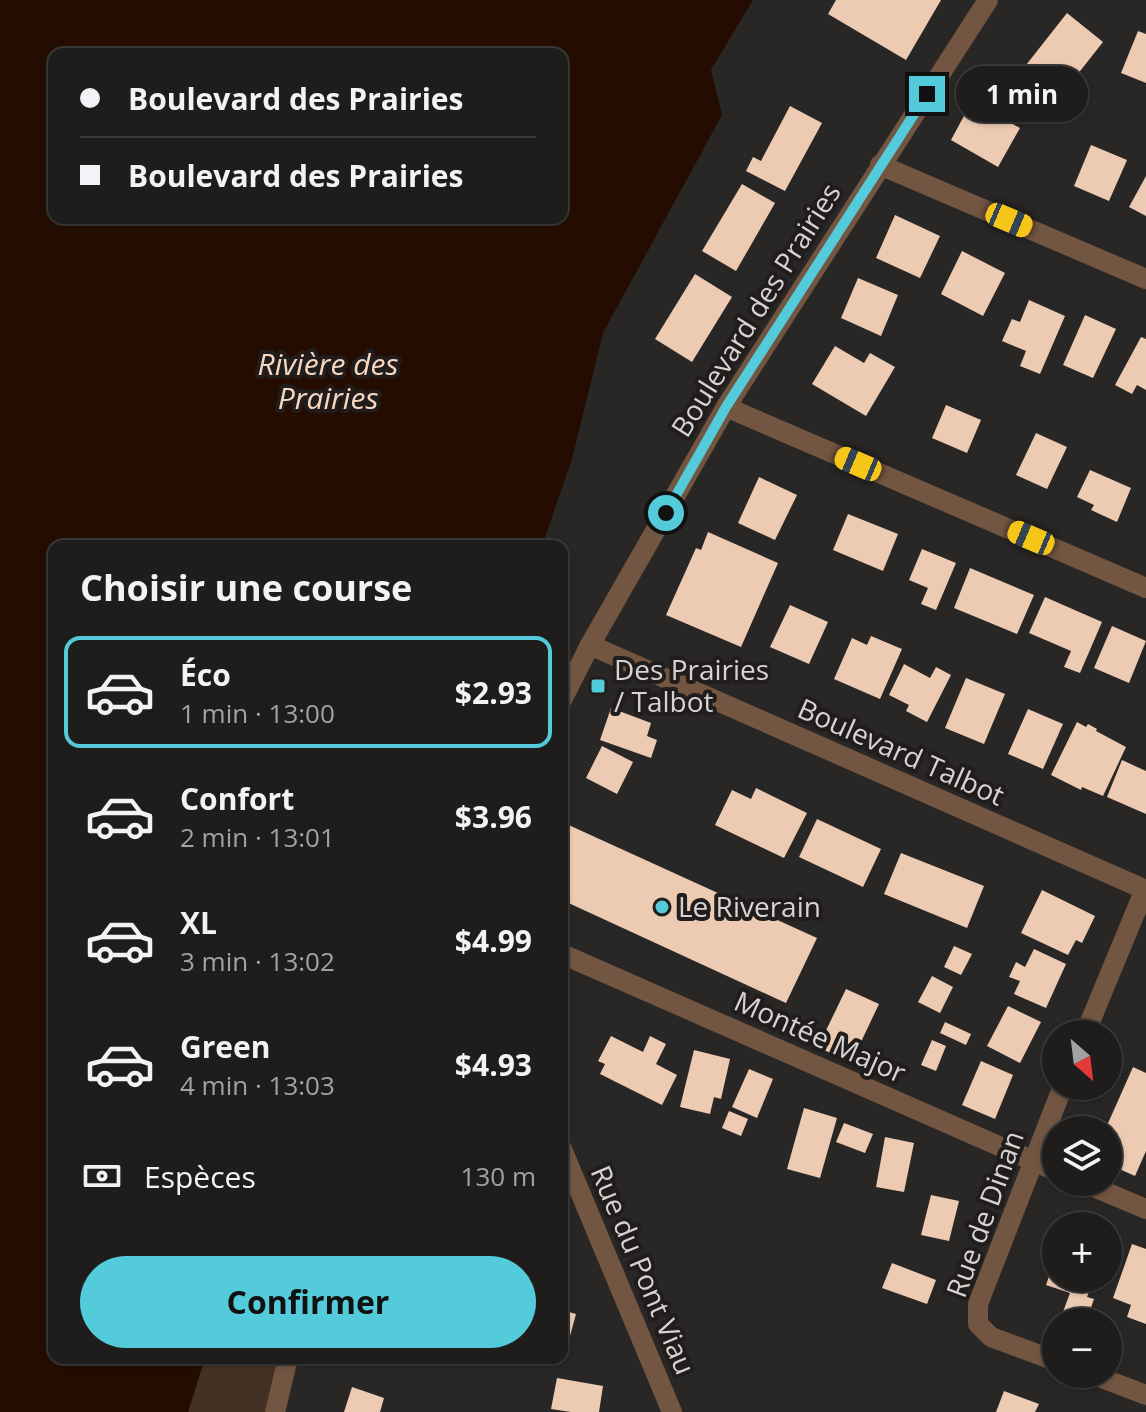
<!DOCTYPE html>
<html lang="fr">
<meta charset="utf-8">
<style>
body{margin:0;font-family:"Open Sans",sans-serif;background:#2c2a29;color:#f1f3f6;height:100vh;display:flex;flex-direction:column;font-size:30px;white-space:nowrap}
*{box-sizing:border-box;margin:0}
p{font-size:26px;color:#a1a2a3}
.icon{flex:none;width:44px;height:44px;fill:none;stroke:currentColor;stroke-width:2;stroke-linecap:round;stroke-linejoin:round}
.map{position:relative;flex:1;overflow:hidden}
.drawer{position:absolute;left:48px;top:540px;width:520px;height:824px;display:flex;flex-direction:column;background:#1f1d1c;border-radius:16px;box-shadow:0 2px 6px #0004,0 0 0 2px #3c3b3b}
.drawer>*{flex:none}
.banner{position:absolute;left:48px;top:48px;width:520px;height:176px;border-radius:16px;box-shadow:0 2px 6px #0004,0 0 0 2px #3c3b3b;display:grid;align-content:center;height:176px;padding:0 32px;background:#1f1d1c}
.needle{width:52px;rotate:152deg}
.controls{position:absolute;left:1042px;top:1020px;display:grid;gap:16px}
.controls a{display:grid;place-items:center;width:80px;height:80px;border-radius:50%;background:#1f1d1c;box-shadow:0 2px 6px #0004,0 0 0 2px #3c3b3b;font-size:40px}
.end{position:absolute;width:36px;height:36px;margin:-18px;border:10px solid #53cbdb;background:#111;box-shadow:0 0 0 4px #111}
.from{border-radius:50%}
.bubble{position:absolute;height:56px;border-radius:28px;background:#1f1d1c;box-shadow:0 2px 6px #0004,0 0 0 2px #3c3b3b;font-size:26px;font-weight:700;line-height:56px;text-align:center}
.car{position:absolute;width:24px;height:48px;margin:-24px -12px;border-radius:10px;box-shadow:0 0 6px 2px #0007;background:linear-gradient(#f5c518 24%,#345 0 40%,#f5c518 0 76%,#345 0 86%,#f5c518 0)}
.banner b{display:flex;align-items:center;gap:28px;height:76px;font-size:30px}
.banner b+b{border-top:2px solid #3c3b3b}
.banner i{width:20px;height:20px;background:#f1f3f6}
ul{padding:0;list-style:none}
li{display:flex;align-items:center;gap:24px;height:112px;margin:0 16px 12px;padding:0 16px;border:4px solid transparent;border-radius:16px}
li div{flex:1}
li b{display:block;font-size:30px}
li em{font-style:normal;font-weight:700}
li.active{border-color:#53cbdb}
li>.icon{width:72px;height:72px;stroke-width:1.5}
h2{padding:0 32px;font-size:36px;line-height:96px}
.pay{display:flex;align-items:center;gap:20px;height:88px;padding:0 32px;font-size:30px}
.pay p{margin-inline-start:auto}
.primary-button{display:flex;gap:16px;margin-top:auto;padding:16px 32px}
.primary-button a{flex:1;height:92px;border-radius:48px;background:#53cbdb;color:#111;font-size:32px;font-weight:700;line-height:92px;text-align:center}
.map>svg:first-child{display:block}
</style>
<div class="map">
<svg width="1146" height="1412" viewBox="0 0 1146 1412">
<rect width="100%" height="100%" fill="#292725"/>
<!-- green -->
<path fill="#433124" d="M205,1358H288L275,1412H188Z"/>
<!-- water -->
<path fill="#240d00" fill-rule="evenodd" d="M0,0H753L711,70L722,115L603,333L572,459L542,546H54V1358H205L188,1412H0ZM54,54H562V218H54Z"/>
<!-- building -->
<g fill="#edcbb3">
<path d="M836,0H941L906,60L828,14Z"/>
<path d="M1067,13L1103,42L1040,122L1004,93Z"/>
<path d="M1138,31L1146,34V83L1121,73Z"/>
<path d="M972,101L1020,128L998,167L951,140Z"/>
<path d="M790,106L822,123L785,191L746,171L753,157L761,161Z"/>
<path d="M1091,145L1127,160L1109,201L1074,186Z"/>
<path d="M1146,176V216L1129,207Z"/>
<path d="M742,184L775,203L736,271L702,251Z"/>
<path d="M895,215L940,236L920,278L876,258Z"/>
<path d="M962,251L1005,273L983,316L941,294Z"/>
<path d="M695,274L732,297L692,362L655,339Z"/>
<path d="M858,278L898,295L881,336L841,318Z"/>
<path d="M1029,300L1065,316L1040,374L1020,366L1026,351L1002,341L1012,319L1020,322Z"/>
<path d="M1085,315L1116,329L1093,378L1063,365Z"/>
<path d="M1141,337L1146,339V390L1137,385L1132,394L1115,385Z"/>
<path d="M835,346L864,363L870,353L895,367L866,416L812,384Z"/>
<path d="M946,405L981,420L967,453L932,438Z"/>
<path d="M1036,433L1067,447L1047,489L1016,475Z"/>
<path d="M1090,470L1131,488L1117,522L1091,510L1094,505L1077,497Z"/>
<path d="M759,477L797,495L775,540L738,523Z"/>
<path d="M848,514L898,534L883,571L833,550Z"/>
<path d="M708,532L778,563L741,647L666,615L696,548L701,550Z"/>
<path d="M922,549L956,563L936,610L921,604L928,588L909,580Z"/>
<path d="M970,568L1034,595L1017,634L954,608Z"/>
<path d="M1045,597L1102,622L1080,673L1064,667L1071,651L1029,633Z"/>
<path d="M790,605L828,622L809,664L770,647Z"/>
<path d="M1112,626L1146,641L1129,683L1094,668Z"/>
<path d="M871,636L902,649L880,699L834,679L852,638L867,645Z"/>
<path d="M904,664L930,678L936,667L951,675L927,722L906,711L909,705L889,695Z"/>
<path d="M966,678L1005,694L984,744L945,728Z"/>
<path d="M611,708L651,723L647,736L657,740L651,758L600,740Z"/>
<path d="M1028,709L1063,724L1043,769L1008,754Z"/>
<path d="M1077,722L1086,727L1088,724L1097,729L1096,731L1126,747L1103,796L1082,787L1081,790L1051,775Z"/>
<path d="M602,746L633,762L617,794L586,778Z"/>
<path d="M1122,760L1146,771V814L1107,797Z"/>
<path d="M756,788L807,813L784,858L715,825L732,790L751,799Z"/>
<path d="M817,819L881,849L863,887L799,857Z"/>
<path d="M562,822L817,938L786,1003L562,900Z"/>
<path d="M901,853L984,886L967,928L884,894Z"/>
<path d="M1042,890L1095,916L1082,943L1076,940L1068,955L1021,933Z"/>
<path d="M954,946L972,954L961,975L944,967Z"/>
<path d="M1034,949L1066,964L1046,1008L1014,994L1020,981L1009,977L1016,962L1025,967Z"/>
<path d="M932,976L953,987L940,1013L918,1002Z"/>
<path d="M846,989L879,1004L851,1063L818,1047Z"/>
<path d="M1008,1006L1041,1022L1020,1063L987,1046Z"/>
<path d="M945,1022L971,1034L966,1045L940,1033Z"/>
<path d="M611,1036L643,1052L650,1036L666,1044L656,1064L677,1075L662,1105L600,1074L605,1064L598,1061Z"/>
<path d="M932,1040L946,1046L936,1071L921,1065Z"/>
<path d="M694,1050L730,1059L721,1099L714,1097L710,1114L680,1107Z"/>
<path d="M981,1061L1013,1075L995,1119L962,1105Z"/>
<path d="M1133,1067L1146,1073V1151L1135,1176L1108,1164V1130H1105Z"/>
<path d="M749,1069L773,1079L757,1118L732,1107Z"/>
<path d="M804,1108L837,1118L820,1178L787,1169Z"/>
<path d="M729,1111L748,1119L741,1136L722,1128Z"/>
<path d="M844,1123L873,1134L865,1153L836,1142Z"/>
<path d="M885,1137L914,1143L904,1192L876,1187Z"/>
<path d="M931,1195L959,1201L949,1241L921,1235Z"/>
<path d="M1132,1244L1146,1249V1324L1127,1317L1131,1305L1113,1298Z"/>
<path d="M1056,1256V1278H1094L1087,1297L1094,1299L1086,1322H1066L1060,1320L1070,1293L1046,1285Z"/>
<path d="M892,1263L936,1280L927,1304L882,1288Z"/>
<path d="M562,1310L576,1314L567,1347L562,1346Z"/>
<path d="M557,1378L603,1386L599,1412H571L551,1409Z"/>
<path d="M352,1387L384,1398L380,1412H344Z"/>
<path d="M1004,1391L1039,1404L1035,1412H996Z"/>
</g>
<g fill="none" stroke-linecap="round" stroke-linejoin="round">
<!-- minor -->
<g stroke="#735641" stroke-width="20">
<path d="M880,165L1146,279"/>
<path d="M726,407L1146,588"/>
<path d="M590,645L1146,890"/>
<path d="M562,700L590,645L726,407L988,0"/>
<path d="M562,954L1056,1171"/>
<path d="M1085,1034L1145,889"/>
<path d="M562,1149L672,1412"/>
<path d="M1082,1182L1146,1209"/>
<path d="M1056,1361L991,1337L978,1324V1304L1063,1086"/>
<path d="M1091,1374L1146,1395"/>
<path d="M275,1412L288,1358"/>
</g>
</g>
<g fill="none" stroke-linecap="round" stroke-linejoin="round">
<!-- route -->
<path stroke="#53cbdb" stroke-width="10" d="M666,513L726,407L927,94"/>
</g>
<!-- markers -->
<g fill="#53cbdb" stroke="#201d1c" stroke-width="3">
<rect x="590" y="678" width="16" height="16" rx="4"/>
<circle cx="662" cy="907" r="8"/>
</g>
<g text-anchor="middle" stroke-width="8" stroke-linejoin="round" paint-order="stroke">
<!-- street labels -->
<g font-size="28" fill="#d5d4d3" stroke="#201d1c">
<text transform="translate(756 310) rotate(-58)" y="10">Boulevard des Prairies</text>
<text transform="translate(901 752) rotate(24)" y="10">Boulevard Talbot</text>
<text transform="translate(820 1037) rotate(24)" y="10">Montée Major</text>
<text transform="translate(985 1214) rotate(-70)" y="10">Rue de Dinan</text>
<text transform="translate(643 1270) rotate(67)" y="10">Rue du Pont Viau</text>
</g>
<!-- poi labels -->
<g font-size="28" fill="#d5d4d3" stroke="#201d1c" text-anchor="start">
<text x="614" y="680">Des Prairies<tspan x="614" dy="32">/ Talbot</tspan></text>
<text x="678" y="917">Le Riverain</text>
</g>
<!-- water labels -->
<g font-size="30" font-style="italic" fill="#f8d7c0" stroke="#201d1c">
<text x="328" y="375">Rivière des<tspan x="328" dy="34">Prairies</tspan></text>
</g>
</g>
</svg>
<div class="controls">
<a><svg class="needle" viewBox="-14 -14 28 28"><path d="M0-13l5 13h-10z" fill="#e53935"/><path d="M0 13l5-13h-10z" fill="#a1a2a3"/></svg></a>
<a><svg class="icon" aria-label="layers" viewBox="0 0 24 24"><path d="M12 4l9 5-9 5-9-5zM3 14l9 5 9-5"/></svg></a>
<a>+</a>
<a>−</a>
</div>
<i class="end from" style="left:666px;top:513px"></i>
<i class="end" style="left:927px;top:94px"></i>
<div class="bubble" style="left:956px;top:66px;width:132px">1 min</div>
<i class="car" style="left:1009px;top:220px;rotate:113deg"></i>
<i class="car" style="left:858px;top:464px;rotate:293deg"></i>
<i class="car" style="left:1031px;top:538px;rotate:293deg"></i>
<div class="banner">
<b><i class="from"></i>Boulevard des Prairies</b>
<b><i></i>Boulevard des Prairies</b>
</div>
<section class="drawer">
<h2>Choisir une course</h2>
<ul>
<li class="active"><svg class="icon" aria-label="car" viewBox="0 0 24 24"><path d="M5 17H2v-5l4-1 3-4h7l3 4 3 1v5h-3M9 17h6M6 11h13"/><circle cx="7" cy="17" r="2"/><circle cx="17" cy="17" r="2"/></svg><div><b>Éco</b><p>1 min · 13:00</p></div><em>$2.93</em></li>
<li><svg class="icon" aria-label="car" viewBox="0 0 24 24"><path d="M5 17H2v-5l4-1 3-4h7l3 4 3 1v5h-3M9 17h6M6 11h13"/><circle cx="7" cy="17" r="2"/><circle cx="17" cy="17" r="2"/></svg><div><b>Confort</b><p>2 min · 13:01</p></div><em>$3.96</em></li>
<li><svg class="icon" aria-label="car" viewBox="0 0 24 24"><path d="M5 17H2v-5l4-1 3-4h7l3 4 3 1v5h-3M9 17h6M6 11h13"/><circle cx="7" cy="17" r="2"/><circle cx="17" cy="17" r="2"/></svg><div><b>XL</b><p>3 min · 13:02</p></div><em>$4.99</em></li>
<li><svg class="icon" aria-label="car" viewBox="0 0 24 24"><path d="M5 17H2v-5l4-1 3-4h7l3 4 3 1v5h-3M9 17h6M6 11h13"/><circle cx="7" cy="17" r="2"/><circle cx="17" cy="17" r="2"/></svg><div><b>Green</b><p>4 min · 13:03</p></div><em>$4.93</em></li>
</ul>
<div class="pay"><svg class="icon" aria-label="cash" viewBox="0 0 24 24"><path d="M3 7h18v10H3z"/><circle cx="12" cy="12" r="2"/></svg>Espèces<p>130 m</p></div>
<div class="primary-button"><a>Confirmer</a></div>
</section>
</div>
